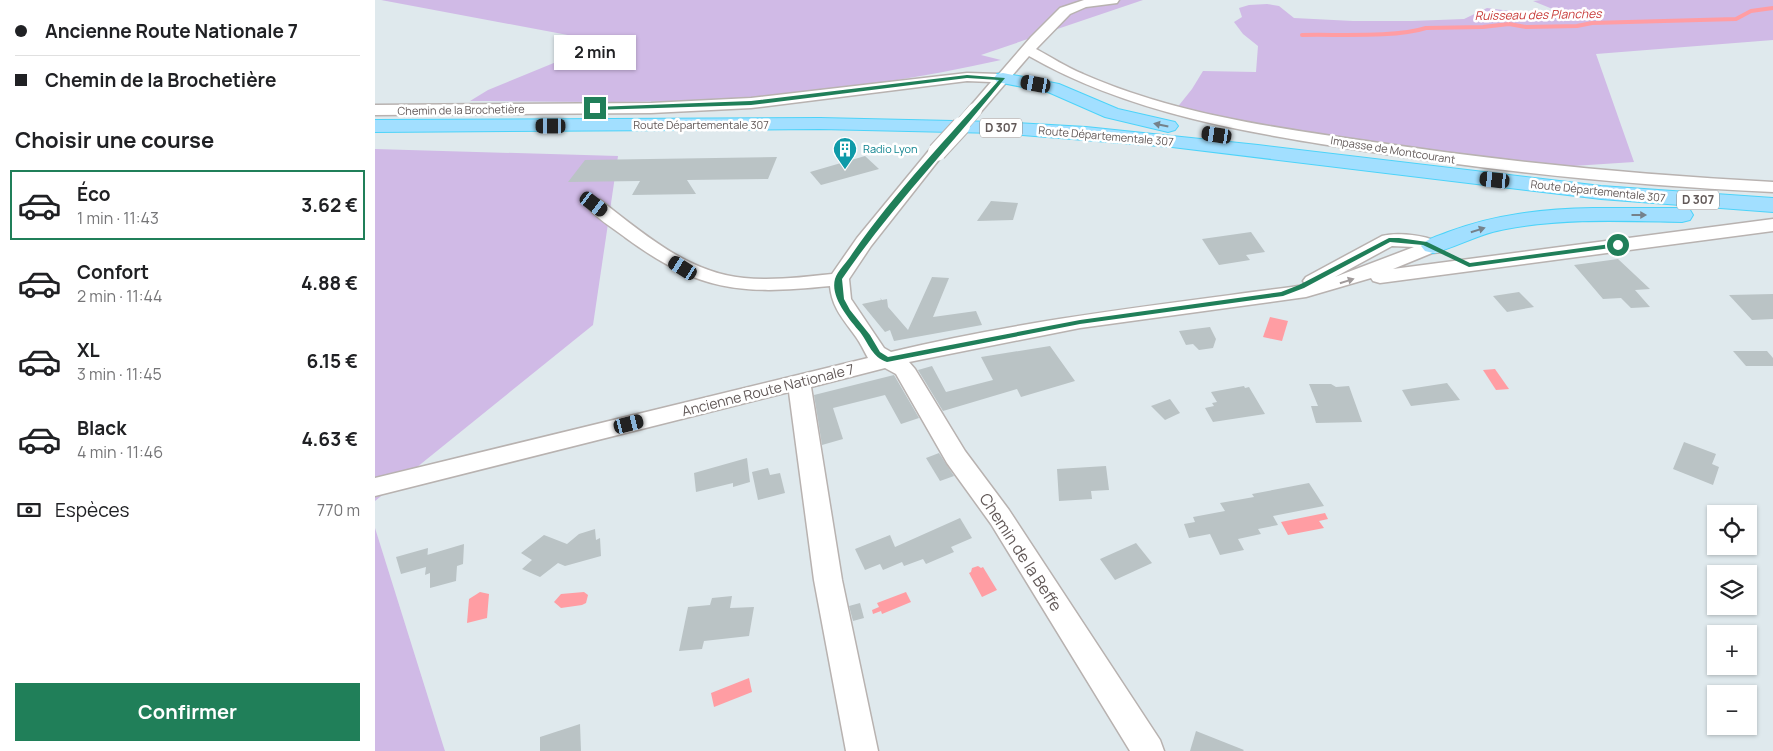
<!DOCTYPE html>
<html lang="fr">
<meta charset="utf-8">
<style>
body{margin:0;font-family:Manrope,sans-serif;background:#f6f6f6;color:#202124;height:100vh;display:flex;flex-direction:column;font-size:19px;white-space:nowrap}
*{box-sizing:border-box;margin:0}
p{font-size:16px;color:#757577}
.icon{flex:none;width:28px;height:28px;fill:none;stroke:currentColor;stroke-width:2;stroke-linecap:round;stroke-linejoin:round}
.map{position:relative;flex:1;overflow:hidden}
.panel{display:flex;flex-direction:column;background:#fff;width:375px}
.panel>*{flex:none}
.banner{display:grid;align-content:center;height:110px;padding:0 15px;background:#fff}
.controls{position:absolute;left:1332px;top:505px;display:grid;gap:10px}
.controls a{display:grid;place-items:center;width:50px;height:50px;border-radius:0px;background:#fff;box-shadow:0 1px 4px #0004;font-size:25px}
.end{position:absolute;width:22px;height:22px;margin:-11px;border:6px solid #207f59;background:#fff;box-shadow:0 0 0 2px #fff}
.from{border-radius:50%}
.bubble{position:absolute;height:35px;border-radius:0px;background:#fff;box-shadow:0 1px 4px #0004;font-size:16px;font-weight:700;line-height:35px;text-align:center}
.car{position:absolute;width:15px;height:30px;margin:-15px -8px;border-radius:6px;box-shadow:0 0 4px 1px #0007;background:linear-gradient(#222 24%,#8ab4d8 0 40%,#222 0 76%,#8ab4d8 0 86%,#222 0)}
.banner b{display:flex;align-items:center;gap:18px;height:48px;font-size:19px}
.banner b+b{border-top:1px solid #e0e0e0}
.banner i{width:12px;height:12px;background:#202124}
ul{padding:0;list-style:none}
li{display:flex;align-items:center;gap:15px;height:70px;margin:0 10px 8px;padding:0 5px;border:2px solid transparent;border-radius:0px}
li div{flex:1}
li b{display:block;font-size:19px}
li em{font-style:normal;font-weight:700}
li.active{border-color:#207f59}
li>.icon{width:45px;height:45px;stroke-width:1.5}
h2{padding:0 15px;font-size:22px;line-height:60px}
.pay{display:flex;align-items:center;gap:12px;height:55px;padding:0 15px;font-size:19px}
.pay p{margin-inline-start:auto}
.cta{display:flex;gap:10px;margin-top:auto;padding:10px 15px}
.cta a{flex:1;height:58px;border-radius:0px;background:#207f59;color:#fff;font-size:20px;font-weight:700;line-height:58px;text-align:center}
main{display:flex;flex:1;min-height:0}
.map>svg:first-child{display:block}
</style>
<main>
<section class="panel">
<div class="banner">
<b><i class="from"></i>Ancienne Route Nationale 7</b>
<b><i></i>Chemin de la Brochetière</b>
</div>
<h2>Choisir une course</h2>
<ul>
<li class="active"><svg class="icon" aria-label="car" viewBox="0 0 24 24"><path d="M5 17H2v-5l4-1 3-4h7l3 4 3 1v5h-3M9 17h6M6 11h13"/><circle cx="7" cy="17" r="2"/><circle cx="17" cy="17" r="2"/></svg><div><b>Éco</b><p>1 min · 11:43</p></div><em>3.62 €</em></li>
<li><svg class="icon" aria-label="car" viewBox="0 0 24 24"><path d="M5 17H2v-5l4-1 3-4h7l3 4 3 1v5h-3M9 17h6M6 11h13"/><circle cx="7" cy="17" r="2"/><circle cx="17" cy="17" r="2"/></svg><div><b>Confort</b><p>2 min · 11:44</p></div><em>4.88 €</em></li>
<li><svg class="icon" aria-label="car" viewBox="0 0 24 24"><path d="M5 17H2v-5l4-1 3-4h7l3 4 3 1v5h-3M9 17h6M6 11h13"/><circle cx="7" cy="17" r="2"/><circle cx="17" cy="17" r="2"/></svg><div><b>XL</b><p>3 min · 11:45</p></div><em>6.15 €</em></li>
<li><svg class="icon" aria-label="car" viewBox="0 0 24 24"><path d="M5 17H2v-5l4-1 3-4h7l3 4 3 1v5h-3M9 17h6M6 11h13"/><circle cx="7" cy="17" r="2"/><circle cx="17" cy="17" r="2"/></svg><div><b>Black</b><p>4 min · 11:46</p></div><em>4.63 €</em></li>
</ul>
<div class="pay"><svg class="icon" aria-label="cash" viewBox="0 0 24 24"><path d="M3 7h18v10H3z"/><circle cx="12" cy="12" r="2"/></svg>Espèces<p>770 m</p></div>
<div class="cta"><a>Confirmer</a></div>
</section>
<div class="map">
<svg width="1398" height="751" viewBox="0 0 1398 751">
<rect width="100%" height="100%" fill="#dfe9ed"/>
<!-- green -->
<g fill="#d0bae6">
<path d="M6,0H768L606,55L626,60C536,80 444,94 352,99C267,104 181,101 95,101L113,90L230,42Z"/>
<path d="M1166,0H1398V40L1221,54L1259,162L1152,169L980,144L801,109L817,89L828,71L881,72L883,46L868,34L859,22L867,17L864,8L874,5L892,4L904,6L919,18L978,21H1037L1089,19L1112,8L1151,13L1180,10L1158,1Z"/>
<path d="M0,149L243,156L218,325L0,501Z"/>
<path d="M0,528L68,745L70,751H0Z"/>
</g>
<!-- water -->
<g fill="#ff9da3">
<path d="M895,317L913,321L907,341L888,337Z"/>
<path d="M1120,369L1134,389L1121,390L1108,370Z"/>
<path d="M950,513L953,519L944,521L949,528L913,535L906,522Z"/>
<path d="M603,566L606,568L608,567L622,590L607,597L594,573L596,572L597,568Z"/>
<path d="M105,592L114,594L112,618L92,623L94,599Z"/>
<path d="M209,592L213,595L211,603L207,605L186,608L179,602L186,594Z"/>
<path d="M531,592L536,602L507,614L506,611L498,614L497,610L504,607L502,603Z"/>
<path d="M374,678L377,692L339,707L336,693Z"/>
</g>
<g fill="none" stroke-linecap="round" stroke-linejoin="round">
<!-- stream -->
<path stroke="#ff9da3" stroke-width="4" d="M927,35C961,34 1020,38 1051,28L1108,27L1134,24L1151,27L1202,26L1217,23L1361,19L1376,11L1398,8"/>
</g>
<!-- building -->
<g fill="#bac3c5">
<path d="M490,156L504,169L446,185L435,172Z"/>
<path d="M402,157L393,179L312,180L321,194L257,195L265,181L193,182L210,160Z"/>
<path d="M616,201L643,203L638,220L602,221Z"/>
<path d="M876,232L890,252L871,255L875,260L844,265L827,239Z"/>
<path d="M1243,259L1275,289L1260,290L1275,307L1256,308L1246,298L1228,299L1199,265Z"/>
<path d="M557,277L574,278L558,317L601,311L607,325L519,341L515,330L510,332L487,304L506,300L505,298L507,300L512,299L513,307L533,330Z"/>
<path d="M1144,292L1159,307L1132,312L1118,296Z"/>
<path d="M1398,294V319L1377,320L1354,295Z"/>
<path d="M835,327L841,339L838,348L824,350L818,344L811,345L804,331Z"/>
<path d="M675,346L700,381L646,397L642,389L568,411L543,370L557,366L571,392L618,380L606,357Z"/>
<path d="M1358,351H1392L1398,358V366H1371Z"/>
<path d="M519,375L544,418L526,424L510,395L458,408L468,439L447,445L439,395Z"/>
<path d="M1072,383L1085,400L1036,406L1027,390Z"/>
<path d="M934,384H956L961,387L974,386L987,422L941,423L936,406H943Z"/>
<path d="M869,386L870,388L874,387L890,414L838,422L830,408L839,406L837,403L842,402L836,392Z"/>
<path d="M795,399L805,413L790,420L776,406Z"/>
<path d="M1309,442L1341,454L1337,464L1344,467L1338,485L1298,469Z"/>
<path d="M564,453L579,476L565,481L551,458Z"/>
<path d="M372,458L375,482L358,487V483L321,492L319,473Z"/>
<path d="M731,466L734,490L716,491L717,499L684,501L682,469Z"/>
<path d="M393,468L395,475L405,473L410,493L383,500L377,472Z"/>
<path d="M934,483L949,506L898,516L903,525L883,529L886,534L863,539L869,550L845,555L835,534L814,538L809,524L820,522L818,517L850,511L845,503L879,497L877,494Z"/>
<path d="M585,518L597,538L576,547L579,552L551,564L548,559L529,566L527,562L508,570L505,564L490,570L480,549L515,535L520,547Z"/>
<path d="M220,529L221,540L225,538L226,556L190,566L183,563L165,577L147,569L157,560L146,553L169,535L192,544L204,534Z"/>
<path d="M761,543L777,563L740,580L725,559Z"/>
<path d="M89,544L88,564L82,566L81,581L55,588V573L50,575L51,567L26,574L21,557L53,548L52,561V555Z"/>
<path d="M357,596L355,608L379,607L374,636L329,641L327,649L304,651L313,607L335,605L337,598Z"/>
<path d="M485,603L489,618L478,621L474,606Z"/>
<path d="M205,724L206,751H165V737Z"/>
<path d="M821,731L869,750L868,751H815Z"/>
</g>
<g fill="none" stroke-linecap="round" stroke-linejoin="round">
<!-- minor casing -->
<g stroke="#b8b2b0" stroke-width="3">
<g id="minor">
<path d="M709,0H744L742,3L711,7L695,14L661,49C676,57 691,67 708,74C799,114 900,128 998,142C1131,162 1264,175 1398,182V192C1262,186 1126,172 991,151C876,133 757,115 654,56L605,113H595L592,110L616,82L592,81L376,108L276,113L0,115V105L276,103L376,98L592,73L624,74L656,37L685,8Z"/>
<path d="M562,147L568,148L570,152L496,246L474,279L476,299L509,348L516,352C652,319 792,304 931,285L928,281L931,277L1007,236C1022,232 1061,235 1070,248L1067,252L1057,253L1018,269L1398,219V231L1005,283L998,281L996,278L931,297L705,328L534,362L540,369L590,451L634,510L785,740L789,751H755L616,524L572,463L521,374L510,368L436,387L467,580L503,751H471L439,580L414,392L0,496V478L493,358C489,351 486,344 481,337C469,320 457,308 455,286C366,295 325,292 251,238C238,228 219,217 210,204L213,200L219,199L225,200C268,233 313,273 369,278C398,281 428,277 457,274L482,238L556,148ZM1017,246L1039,247L960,277Z"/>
</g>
</g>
<!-- major casing -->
<g stroke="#4cd3f9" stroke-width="2">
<g id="major">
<path d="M628,73L684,84L743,109L800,122L803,126L800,130L793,132L730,117L673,92L622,82L619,78L622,74Z"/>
<path d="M445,118L622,122L711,127L883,145L1226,186L1398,198V212L1226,199L797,147L622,133L445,129L0,132V120Z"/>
<path d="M1218,208H1307L1315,210L1318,215L1315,220L1307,222C1248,221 1189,218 1131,229C1105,233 1083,247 1058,253L1050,251L1046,246C1052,238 1064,236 1073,232C1120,214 1168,209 1218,208Z"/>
</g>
</g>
<!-- minor -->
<use href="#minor" fill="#fff" fill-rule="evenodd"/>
<!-- major -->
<use href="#major" fill="#a2dfff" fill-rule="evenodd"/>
<!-- minor-bridge-far1 casing -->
<g stroke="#b8b2b0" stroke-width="15" stroke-linecap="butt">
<path id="minor-bridge-far1" d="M585,127L600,110"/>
</g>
<!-- minor-bridge casing -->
<g stroke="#b8b2b0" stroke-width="20" stroke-linecap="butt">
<path id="minor-bridge" d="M562,152L586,126"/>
</g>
<!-- minor-bridge-far1 -->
<use href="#minor-bridge-far1" stroke="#fff" stroke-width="14"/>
<!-- minor-bridge -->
<use href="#minor-bridge" stroke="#fff" stroke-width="18"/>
</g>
<!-- one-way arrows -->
<defs><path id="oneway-solid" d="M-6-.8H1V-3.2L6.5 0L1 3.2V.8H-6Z" transform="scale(1.25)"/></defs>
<g fill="#75818a">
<use href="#oneway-solid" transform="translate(786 125) rotate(-168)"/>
<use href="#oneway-solid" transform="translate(1264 215)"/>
<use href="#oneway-solid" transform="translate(1103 230) rotate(-17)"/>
</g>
<use fill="#a19b9b" href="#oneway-solid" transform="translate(972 281) rotate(-18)"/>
<!-- route -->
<path fill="#207f59" d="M592,75L630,78C576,146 516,207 467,279L469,299L475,310L495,335L505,352L513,357L705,320L906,292L924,285L1014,238H1024L1052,242L1095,263L1243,243L1247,245L1243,247L1094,267L1048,245L1015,242L929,288L908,296L705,324L512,362C497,357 494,344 485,332C474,319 455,297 460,279C462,271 473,261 477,254C520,192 574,136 624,80L592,78L376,105L220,110L217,108L220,107L376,101Z"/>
<!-- icons -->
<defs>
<g id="building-pin" transform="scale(1.25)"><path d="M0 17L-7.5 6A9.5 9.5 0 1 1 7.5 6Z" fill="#0f9aa8" stroke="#fff"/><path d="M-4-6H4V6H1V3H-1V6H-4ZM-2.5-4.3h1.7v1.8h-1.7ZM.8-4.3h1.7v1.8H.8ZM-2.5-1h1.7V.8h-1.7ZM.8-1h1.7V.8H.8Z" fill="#fff"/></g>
</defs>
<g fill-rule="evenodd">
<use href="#building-pin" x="470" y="149"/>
</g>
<g text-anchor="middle" stroke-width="5" stroke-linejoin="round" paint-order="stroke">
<!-- far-street labels -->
<g font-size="11" fill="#625958" stroke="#fff">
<text transform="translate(86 110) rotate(-1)" y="4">Chemin de la Brochetière</text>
<text x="326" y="129">Route Départementale 307</text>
<text transform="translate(731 136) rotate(5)" y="4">Route Départementale 307</text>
<text transform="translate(1018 150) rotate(9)" y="4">Impasse de Montcourant</text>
<text transform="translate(1223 191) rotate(6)" y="4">Route Départementale 307</text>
</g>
<!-- far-culture labels -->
<g font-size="11" fill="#0d838f" stroke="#fff" text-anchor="start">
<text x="488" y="153">Radio Lyon</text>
</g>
<!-- far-water labels -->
<g font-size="12" font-style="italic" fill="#c83c3a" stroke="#fff">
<text transform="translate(1163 15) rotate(-1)" y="4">Ruisseau des Planches</text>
</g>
<!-- shield labels -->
<g fill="#fff" stroke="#918b8a" stroke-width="1">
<rect x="605" y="118.5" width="42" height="19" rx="4"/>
<rect x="1302" y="190.5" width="42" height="19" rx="4"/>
</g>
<g font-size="12" font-weight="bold" fill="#625958">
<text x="626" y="132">D 307</text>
<text x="1323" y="204">D 307</text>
</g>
<!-- street labels -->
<g font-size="14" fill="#625958" stroke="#fff">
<text transform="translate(393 390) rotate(-14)" y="5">Ancienne Route Nationale 7</text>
</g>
<!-- near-street labels -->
<g font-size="16" fill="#625958" stroke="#fff">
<text transform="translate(646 552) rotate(57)" y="6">Chemin de la Beffe</text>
</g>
</g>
</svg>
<div class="controls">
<a><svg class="icon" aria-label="locate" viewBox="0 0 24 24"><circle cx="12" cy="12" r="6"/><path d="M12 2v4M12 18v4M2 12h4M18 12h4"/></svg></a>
<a><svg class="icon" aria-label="layers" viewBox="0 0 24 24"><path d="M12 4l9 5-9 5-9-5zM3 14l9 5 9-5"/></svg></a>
<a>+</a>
<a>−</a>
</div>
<i class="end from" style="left:1243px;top:245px"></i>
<i class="end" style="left:220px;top:108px"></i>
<div class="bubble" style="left:179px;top:35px;width:82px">2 min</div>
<i class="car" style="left:661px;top:84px;rotate:280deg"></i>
<i class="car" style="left:176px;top:126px;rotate:270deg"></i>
<i class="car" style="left:842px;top:135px;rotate:279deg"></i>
<i class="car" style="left:1120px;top:180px;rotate:276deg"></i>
<i class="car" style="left:219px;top:204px;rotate:127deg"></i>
<i class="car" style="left:308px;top:268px;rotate:302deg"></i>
<i class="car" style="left:254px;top:424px;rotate:76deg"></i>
</div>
</main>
